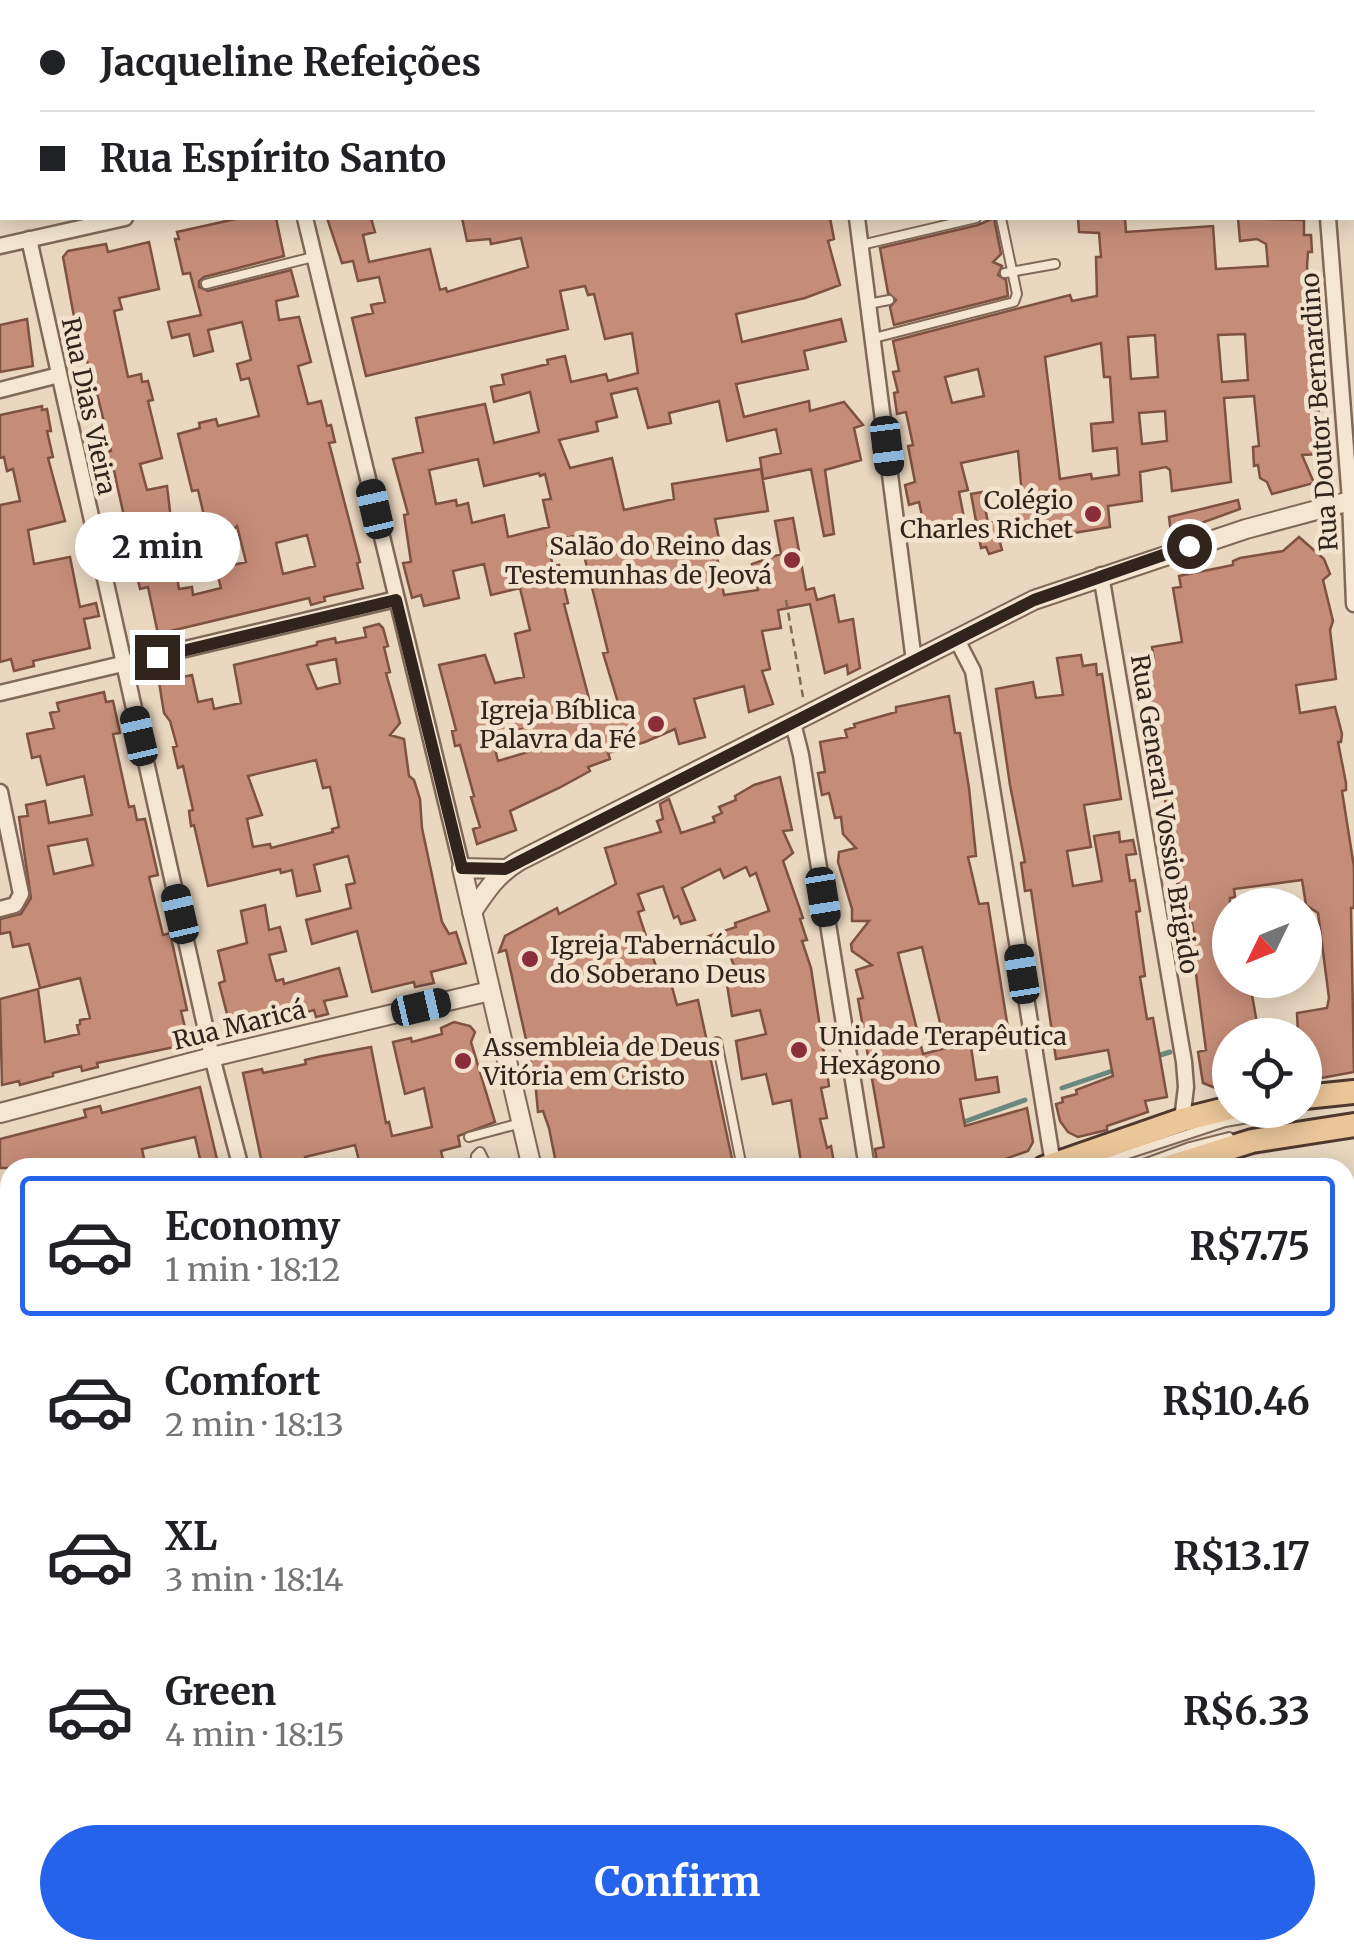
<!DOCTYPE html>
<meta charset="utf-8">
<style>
body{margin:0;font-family:Merriweather,serif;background:#f2f2f2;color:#202124;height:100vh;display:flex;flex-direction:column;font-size:38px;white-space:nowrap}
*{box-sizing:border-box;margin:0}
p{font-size:32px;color:#757577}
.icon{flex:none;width:55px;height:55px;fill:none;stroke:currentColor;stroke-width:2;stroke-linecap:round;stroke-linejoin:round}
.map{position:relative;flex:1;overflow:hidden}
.sheet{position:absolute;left:0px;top:1158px;width:1355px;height:802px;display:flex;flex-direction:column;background:#fff;border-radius:30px 30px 0 0;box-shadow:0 5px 25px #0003}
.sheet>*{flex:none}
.top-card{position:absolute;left:0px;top:0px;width:1355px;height:220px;box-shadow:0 5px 25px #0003;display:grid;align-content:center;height:220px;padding:0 40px;background:#fff}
.needle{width:65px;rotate:227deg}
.buttons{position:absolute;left:1212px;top:888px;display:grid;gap:20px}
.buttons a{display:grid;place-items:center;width:110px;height:110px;border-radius:50%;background:#fff;box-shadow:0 5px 25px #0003;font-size:50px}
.end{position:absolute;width:45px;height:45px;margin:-22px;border:12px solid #31241d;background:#fff;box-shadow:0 0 0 5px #fff}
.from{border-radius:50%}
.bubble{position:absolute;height:70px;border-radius:35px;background:#fff;box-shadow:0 5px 25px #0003;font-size:32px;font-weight:700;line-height:70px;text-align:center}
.car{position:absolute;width:30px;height:60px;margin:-30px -15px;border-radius:12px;box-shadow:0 0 8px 2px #0007;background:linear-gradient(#222 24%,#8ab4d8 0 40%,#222 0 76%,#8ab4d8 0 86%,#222 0)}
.top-card b{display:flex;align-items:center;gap:35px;height:95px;font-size:38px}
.top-card b+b{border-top:2px solid #e0e0e0}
.top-card i{width:25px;height:25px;background:#202124}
ul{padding:18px 0 0;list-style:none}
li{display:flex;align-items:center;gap:30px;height:140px;margin:0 20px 15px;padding:0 20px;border:5px solid transparent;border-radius:10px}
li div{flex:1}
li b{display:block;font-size:38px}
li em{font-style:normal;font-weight:700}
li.active{border-color:#2563eb}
li>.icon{width:90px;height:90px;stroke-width:1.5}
.action{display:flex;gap:20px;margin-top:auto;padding:20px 40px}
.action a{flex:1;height:115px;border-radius:60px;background:#2563eb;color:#fff;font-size:40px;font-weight:700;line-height:115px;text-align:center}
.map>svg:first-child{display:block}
</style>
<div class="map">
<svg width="1354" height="1958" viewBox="0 0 1354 1958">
<rect width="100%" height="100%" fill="#e9d7c0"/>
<!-- green -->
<g fill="#c6c595">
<path d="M1354,1343V1922L1345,1920V1347Z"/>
<path d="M321,1950H459L464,1958H328Z"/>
<path d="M940,1950H1238L1235,1958H940Z"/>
</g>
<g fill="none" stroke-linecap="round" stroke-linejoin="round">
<!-- stream -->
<g stroke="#6b887d" stroke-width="5">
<path d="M1154,1057L1170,1052"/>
<path d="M1062,1088L1115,1070"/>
<path d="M958,1124L1025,1100"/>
<path d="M0,1739L10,1737"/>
</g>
</g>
<!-- building -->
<g fill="#c58d78" stroke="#7e5141" stroke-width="2.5" fill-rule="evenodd">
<path d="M240,218H276L284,256L204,277L199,281V287L208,291L291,270L298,296L276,301L279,320L299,317L311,362L298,366L308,404L321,401L327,426L331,425L335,442L329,443L360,562L357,563L363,588L324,597L325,601L311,605L309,598L158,634L148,587L140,589L116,480L114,471L110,472L105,453L111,451L94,381L77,333L63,257L68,251L106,244L108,252L149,242L159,289L119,298L122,309L114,311L128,377L141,374L142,382L148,381L153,400L148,401L162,458L140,464L147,490L167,486L172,528L205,520L198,490L192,491L178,434L200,428L199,423L216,419L218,426L259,416L249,378L241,380L237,364L251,360L242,322L208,330L213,351L194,356L189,334L172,338L168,322L201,315L190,273L183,274L175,239H179L177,232ZM237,526L246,562L216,569L221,588L193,595L192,587L179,589L174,561L206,555ZM307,535L315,566L283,574L276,543Z"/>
<path d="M327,218H371L375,232L363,235L369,262L430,249L440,290L446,288L447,292L528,267L521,238L491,244L490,239L467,241L462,218H830L834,239L828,241L840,285L805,298L736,314L742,342L841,319L846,341L804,351L808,369L736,384L744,417L809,401L810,411L844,402L863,425L854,428L861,460L825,470L834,534L824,536L811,469L763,479L760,458L781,453L776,429L727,441L719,401L669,413L671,423L648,428L637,388L611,394L617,417L596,422L598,431L559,440L570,468L612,458L624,510L674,499L672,484L761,469L768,511L715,519L719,539L714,540L724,595L758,590L752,564L781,554L775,521L793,518L806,590L814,588L817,600L834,595L839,622L853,619L860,668L848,674L847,665L825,673L810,604L778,610L781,628L762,631L770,669L762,671L773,704L749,712L744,686L694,699L705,737L679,744L675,729L645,742L608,753L610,759L588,767L590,771L559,788L510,811L516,830L477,844L473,829L480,827L471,797L474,796L460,745L455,746L452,731L456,730L439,665L485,655L495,683L524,677L515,634L530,630L520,588L491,595L484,564L453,571L459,598L424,606L421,595L412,598L403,563L411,562L404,515L408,514L393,459L423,452L416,418L485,404L494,443L539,432L530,392L494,402L491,387L504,384L502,375L548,364L547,360L565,356L571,382L606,374L608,381L638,373L632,333L605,339L594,294L588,295L585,286L560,291L568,329L366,376L352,318L373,313L371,305L385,302L379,277L358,281L353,261L342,263ZM478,459L484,486L539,473L540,476L545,474L551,499L543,500L549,527L508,537L504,515L472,523L468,503L457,506L456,500L436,504L429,470ZM579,535L608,652L603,653L620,709L597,715L595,709L592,710L564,604L568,603L559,565L553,566L547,542ZM522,729L528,752L498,761L492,737Z"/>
<path d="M994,218L1001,254L993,262L1002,266L998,275L1006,280L1008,296L894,325L890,307L896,300L888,293L880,248L978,225Z"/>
<path d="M1078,218H1125L1126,232L1213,226L1216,269L1268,266L1266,244L1257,239L1240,241L1238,218L1304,220V235H1311L1312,252H1308L1307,267L1313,296H1307L1310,331L1315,330L1322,385L1317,386L1321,454L1302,455L1314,483L1272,494L1267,482L1260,478L1258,465L1254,466L1253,447L1259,446L1254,396L1224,398L1231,482L1172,491L1170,470L1166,467L1140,472L1142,501L1108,506L1110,527L1074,533L1005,536L1006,540L1000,542L1002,550L989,554L986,547L981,548L971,494L982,492L988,523L1019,518L1017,496L1022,495L1018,451L961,463L968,490L959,492L964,518L924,525L919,502L909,505L905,485L915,482L908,446L913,445L906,412L897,414L894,393L898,392L893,372L899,371L893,341L1070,295L1072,301L1097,296L1096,257H1101L1099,233L1079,232ZM1245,334L1248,380L1222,382L1218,335ZM1155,335L1158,377L1131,379L1128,337ZM1101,343L1104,377H1110L1113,422L1091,424L1093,451L1117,448L1119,475L1092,479L1091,474L1060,479L1045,357ZM978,369L984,396L952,403L945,377ZM1165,411L1167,441L1142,444L1139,413Z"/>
<path d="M27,319L33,366L0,372V325Z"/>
<path d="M42,406V410L47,409L51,431H47L53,457L48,458L65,521L28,530L34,564L70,557L80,607L96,603L99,616L84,619L90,648L33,661L34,666L14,671L11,659L0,662V505L20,501L13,469L7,471L4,457L0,458V415Z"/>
<path d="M1238,500L1240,509L1171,534L1169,517Z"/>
<path d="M1299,537L1324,559L1330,574L1323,580L1333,621L1330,630L1336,679L1296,685L1300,713L1335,707L1342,734L1341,742H1338L1346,783V790L1342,791L1354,867V908H1351L1354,1072L1305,1081V1035H1298L1297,1013L1327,1008L1329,998L1318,913L1306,905L1302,880L1234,889L1235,897L1230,898V980L1250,983L1259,1035H1230L1228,1093L1203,1083L1198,1052L1206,1050L1192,944L1195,939L1187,897L1180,898L1174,866L1170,840L1174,839L1155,757L1146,698L1151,697L1144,661L1154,659L1152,647L1182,642L1173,588L1181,587L1179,576L1233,565V561L1240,558L1283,551Z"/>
<path d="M379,624L383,628L388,646L384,647L390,672L386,673L400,723L390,735L404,739L409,776L414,780L420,799L422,828L442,922L449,934L456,932L466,963L431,972L434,983L415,987L414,982L372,992L357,931L312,944L306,920L351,908L346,885L355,883L348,856L314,865L320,891L297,896L292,870L281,873L280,869L208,886L194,825L191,826L189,811L193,810L183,766L178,768L173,747L177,746L170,721L164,713L159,682L192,675L198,702L212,699L214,709L241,703L234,665L317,645V642L335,638L336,643L366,637L364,628ZM336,659L340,683L317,689L307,665ZM316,760L323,788L330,787L339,827L332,829L333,832L271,848L270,844L253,847L247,819L262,815L248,776Z"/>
<path d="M1081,655L1083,666L1096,664L1097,675L1102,674L1121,799L1084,805L1091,847L1067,851L1073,886L1102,881L1094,836L1119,832L1120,842L1133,840L1136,854L1126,855L1130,881L1135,880L1140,911L1136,912L1145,976L1140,977L1147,1019L1153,1018L1167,1097L1145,1101L1148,1112L1107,1126V1130L1078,1137L1068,1132L1060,1121L1056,1104L1063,1102L1062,1098L1077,1094L1076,1090L1113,1076L1108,1050L1056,1059L1031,890L1025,891L1021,863L1025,862L1010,785L996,689L1033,682L1036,698L1063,695L1057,658Z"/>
<path d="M104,692L106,702L113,701L120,733L113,734L129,807L134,806L137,820L145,819L158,875L149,877L163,935L170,933L174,951L187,1010L181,1011L189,1044L97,1063L98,1067L82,1071L81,1066L53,1073V1076L20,1085L19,1081L2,1085L0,999L38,989L45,1042L79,1034L77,1025L80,1024V1020L90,1018L80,978L40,988L29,944L13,947L10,932L0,934V919L21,914L31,898L19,817L28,816L26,805L45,801L49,823L92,815L84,776L47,785L40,756L32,758L27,734L54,728L50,713L59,711L57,703ZM87,839L93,865L54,874L48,846Z"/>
<path d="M949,696L955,733H960L969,788L976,856L968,857L979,904L988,903L1010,1041L971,1047L976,1080L997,1077L999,1092L960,1099L965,1126L1027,1108L1033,1142L1028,1151L979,1168H878L875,1149L884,1147L858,999L863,998L856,970L872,965L852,951L851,944L869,921H852V909L838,862L839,852L856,848L843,834L841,817L835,818L829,793L822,795L818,773L825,772L820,742L847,737L845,730L855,727L854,724L896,712V707ZM922,947L946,1048L923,1054L898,953Z"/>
<path d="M780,777L792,830L783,831L793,853L783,861L803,918L800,919L807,940L802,941L811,968L829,1086L821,1088L827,1118L820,1119L827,1148L831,1146L835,1168H802L791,1100L773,1104L766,1074L742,1079L736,1041L766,1034L760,1010L732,1016L725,972L735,969L726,943L707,950L703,938L736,927L735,923L769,911L756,873L750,876L746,867L724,878L720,869L682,888L695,920L681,924L678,916L674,918L663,886L638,894L644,910L638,912L660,979L669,976L677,1005L698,1000L734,1168H557L549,1128L543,1111L538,1112L535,1080L506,950L499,952L505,936L557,908L559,914L616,884L605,848L661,832L657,821L663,819L660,804L669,799L681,833L715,822L713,817L722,813L719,807L736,800L735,796L754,785Z"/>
<path d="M265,905L269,930L280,927L286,951L269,955L276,981L283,979L284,984L339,968L347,996L324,1001L328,1014L316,1017L314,1010L278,1020L277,1017L254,1023L255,1032L233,1037L219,983L225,981L218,951L247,943L241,911Z"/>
<path d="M454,1022L470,1026L475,1032L471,1042L495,1122L458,1136L460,1146L441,1151L445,1168H361L355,1145L305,1157L308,1168H263L243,1073L262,1069L263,1073L306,1064L305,1060L322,1056L371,1047L386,1123L389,1122L392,1136L397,1135L432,1127L424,1088L405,1094L393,1042L411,1038L412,1042L442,1034L441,1028Z"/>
<path d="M200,1087L219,1168H202L195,1137L142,1149L146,1168H0V1139L86,1117L84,1110L100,1106L102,1113Z"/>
</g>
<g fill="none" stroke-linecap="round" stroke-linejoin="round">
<!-- service casing -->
<g stroke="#816959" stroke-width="12">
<g id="service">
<path d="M861,245L976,218"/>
<path d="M1005,273L1055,264"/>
<path d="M206,284L313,257"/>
<path d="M868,304L889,300"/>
<path d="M874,338L1014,302L1017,294L1001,218"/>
<path d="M717,1042L742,1168"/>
<path d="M469,1137L521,1123"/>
<path d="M475,1168L476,1156L480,1152L488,1168"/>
<path d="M1085,1168L1225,1122L1296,1110"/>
<path d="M1133,1168L1190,1147L1229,1137"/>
<path d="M0,1464L10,1462"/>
</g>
</g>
<!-- minor casing -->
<g stroke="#816959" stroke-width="19">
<g id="minor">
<path d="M251,0V2"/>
<path d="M827,0V2"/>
<path d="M1311,0V2"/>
<path d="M1093,2L1129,0"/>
<path d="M305,218L462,868"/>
<path d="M857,218L914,661"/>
<path d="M1328,218L1350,500L1354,604"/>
<path d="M29,239L212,1057L241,1168"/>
<path d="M0,246L125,218"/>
<path d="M0,390L59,375"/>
<path d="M1101,575L1184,1062L1186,1087L1182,1120"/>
<path d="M956,638L973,671L1053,1164"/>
<path d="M0,693L396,599"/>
<path d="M793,723L801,755L867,1168"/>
<path d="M0,792L21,894L15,905L0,909"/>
<path d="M0,1544L10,1592"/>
<path d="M0,1797L10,1795"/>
<path d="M80,1950L82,1958"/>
</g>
</g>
<!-- tertiary casing -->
<g stroke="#816959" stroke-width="22">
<g id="tertiary">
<path d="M505,869L462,868L532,1168"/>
<path d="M472,912C486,891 497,874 519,861L1034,600L1246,529L1354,500"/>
<path d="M0,1113L212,1057L490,991"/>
<path d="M714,1950L716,1958"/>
</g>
</g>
<!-- primary casing -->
<g stroke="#4f382e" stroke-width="28">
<g id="primary">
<path d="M1305,1097L1354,1092"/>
<path d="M1044,1168L1182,1120L1230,1108"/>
<path d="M1166,1168L1252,1141L1354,1125"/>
<path d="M0,1439L10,1437"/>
<path d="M0,1477L10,1474"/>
</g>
</g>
<!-- path -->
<g stroke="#816959" stroke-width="2.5" stroke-dasharray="8 5" stroke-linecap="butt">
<path d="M786,600L803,697"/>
<path d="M0,1723L10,1720"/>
<path d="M412,1958L418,1950"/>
</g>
<!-- service -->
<use href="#service" stroke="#f5e6d2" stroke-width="8"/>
<!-- minor -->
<use href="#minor" stroke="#f5e6d2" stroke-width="14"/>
<!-- tertiary -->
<use href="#tertiary" stroke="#f5e6d2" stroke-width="18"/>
<!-- primary -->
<use href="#primary" stroke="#ebc699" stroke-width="22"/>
</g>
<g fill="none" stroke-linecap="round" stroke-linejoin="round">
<!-- route -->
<path stroke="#31241d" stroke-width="12" d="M157,657L396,600L462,868L505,869L1034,600L1189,546"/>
</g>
<!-- markers -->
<g fill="#8b2e3c" stroke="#f2e2ce" stroke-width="4">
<circle cx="1093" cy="514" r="10"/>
<circle cx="792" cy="560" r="10"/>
<circle cx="656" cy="724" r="10"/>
<circle cx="530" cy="959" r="10"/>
<circle cx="799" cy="1050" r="10"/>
<circle cx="463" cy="1061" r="10"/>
</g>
<g text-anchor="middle" stroke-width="9" stroke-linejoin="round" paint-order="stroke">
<!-- street labels -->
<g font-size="25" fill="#31241d" stroke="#f2e2ce">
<text transform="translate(89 406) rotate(78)" y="9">Rua Dias Vieira</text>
<text transform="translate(1319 412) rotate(-94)" y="9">Rua Doutor Bernardino</text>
<text transform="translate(1165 814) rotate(81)" y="9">Rua General Vossio Brigido</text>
<text transform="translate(239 1025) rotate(-14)" y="9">Rua Maricá</text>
</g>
<!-- poi labels -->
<g font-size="25" fill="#31241d" stroke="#f2e2ce" text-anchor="end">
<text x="1073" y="509">Colégio<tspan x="1073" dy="29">Charles Richet</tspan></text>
<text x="772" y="555">Salão do Reino das<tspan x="772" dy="29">Testemunhas de Jeová</tspan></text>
<text x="636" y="719">Igreja Bíblica<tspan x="636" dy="29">Palavra da Fé</tspan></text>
<text x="550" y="954" text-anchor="start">Igreja Tabernáculo<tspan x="550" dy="29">do Soberano Deus</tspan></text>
<text x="819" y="1045" text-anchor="start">Unidade Terapêutica<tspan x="819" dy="29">Hexágono</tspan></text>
<text x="483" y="1056" text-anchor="start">Assembleia de Deus<tspan x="483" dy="29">Vitória em Cristo</tspan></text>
</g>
</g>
</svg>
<div class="buttons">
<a><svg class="needle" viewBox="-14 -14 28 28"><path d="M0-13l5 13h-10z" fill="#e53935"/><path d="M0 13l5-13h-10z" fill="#757577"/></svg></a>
<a><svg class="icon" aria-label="locate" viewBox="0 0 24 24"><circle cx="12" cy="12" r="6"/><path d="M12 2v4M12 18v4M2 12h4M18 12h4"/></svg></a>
</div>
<i class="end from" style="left:1189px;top:546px"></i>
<i class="end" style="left:157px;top:657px"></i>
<div class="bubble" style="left:75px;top:512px;width:165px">2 min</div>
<i class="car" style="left:887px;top:446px;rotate:173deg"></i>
<i class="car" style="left:375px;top:509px;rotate:347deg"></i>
<i class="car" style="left:139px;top:736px;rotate:347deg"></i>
<i class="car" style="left:823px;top:897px;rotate:171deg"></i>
<i class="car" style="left:180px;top:914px;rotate:347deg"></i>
<i class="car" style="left:1022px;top:974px;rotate:351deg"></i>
<i class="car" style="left:421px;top:1007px;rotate:77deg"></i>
<div class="top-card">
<b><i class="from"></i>Jacqueline Refeições</b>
<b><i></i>Rua Espírito Santo</b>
</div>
<section class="sheet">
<ul>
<li class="active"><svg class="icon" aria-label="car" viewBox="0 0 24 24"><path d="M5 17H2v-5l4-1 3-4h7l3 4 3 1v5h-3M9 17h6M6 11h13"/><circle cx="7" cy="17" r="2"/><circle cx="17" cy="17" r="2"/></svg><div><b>Economy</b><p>1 min · 18:12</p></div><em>R$7.75</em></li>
<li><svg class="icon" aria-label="car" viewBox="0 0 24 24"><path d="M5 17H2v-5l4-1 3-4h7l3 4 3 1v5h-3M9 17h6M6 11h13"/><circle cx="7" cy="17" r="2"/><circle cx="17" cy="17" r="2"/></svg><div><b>Comfort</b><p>2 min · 18:13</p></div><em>R$10.46</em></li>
<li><svg class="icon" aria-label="car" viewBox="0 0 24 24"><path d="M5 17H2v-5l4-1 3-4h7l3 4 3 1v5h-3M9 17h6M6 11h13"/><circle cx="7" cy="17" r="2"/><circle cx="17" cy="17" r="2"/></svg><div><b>XL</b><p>3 min · 18:14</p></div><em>R$13.17</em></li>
<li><svg class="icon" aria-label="car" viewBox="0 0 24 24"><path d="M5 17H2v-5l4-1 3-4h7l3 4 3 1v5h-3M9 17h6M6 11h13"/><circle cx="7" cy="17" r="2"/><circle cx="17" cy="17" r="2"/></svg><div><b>Green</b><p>4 min · 18:15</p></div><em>R$6.33</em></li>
</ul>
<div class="action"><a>Confirm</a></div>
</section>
</div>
